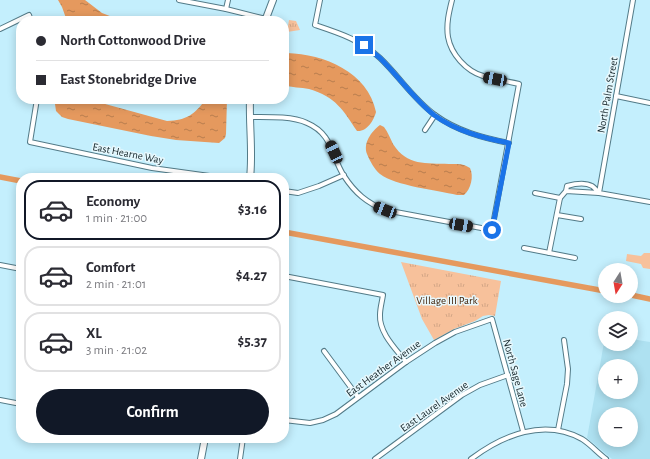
<!DOCTYPE html>
<meta charset="utf-8">
<style>
body{margin:0;font-family:"Alegreya Sans",sans-serif;background:#f2f2f3;color:#2b2b33;height:100vh;display:flex;flex-direction:column;font-size:15px;white-space:nowrap}
*{box-sizing:border-box;margin:0}
p{font-size:13px;color:#7c7c81}
.icon{flex:none;width:22px;height:22px;fill:none;stroke:currentColor;stroke-width:2;stroke-linecap:round;stroke-linejoin:round}
.map{position:relative;flex:1;overflow:hidden}
.details{position:absolute;left:16px;top:173px;width:273px;height:270px;display:flex;flex-direction:column;background:#fff;border-radius:16px;box-shadow:0 2px 10px #0003}
.details>*{flex:none}
.top-card{position:absolute;left:16px;top:16px;width:273px;height:88px;border-radius:16px;box-shadow:0 2px 10px #0003;display:grid;align-content:center;height:88px;padding:0 20px;background:#fff}
.needle{width:26px;rotate:191deg}
.controls{position:absolute;left:598px;top:263px;display:grid;gap:8px}
.controls a{display:grid;place-items:center;width:40px;height:40px;border-radius:50%;background:#fff;box-shadow:0 2px 10px #0003;font-size:20px}
.end{position:absolute;width:18px;height:18px;margin:-9px;border:5px solid #1a73e8;background:#fff;box-shadow:0 0 0 2px #fff}
.from{border-radius:50%}
.car{position:absolute;width:12px;height:24px;margin:-12px -6px;border-radius:5px;box-shadow:0 0 3px 1px #0007;background:linear-gradient(#222 24%,#8ab4d8 0 40%,#222 0 76%,#8ab4d8 0 86%,#222 0)}
.top-card b{display:flex;align-items:center;gap:14px;height:38px;font-size:15px}
.top-card b+b{border-top:1px solid #e1e1e2}
.top-card i{width:10px;height:10px;background:#2b2b33}
ul{padding:7px 0 0;list-style:none}
li{display:flex;align-items:center;gap:12px;height:60px;margin:0 8px 6px;padding:0 12px;border:2px solid #e1e1e2;border-radius:16px}
li div{flex:1}
li b{display:block;font-size:15px}
li em{font-style:normal;font-weight:700}
li.on{border-color:#111827}
li>.icon{width:36px;height:36px;stroke-width:1.5}
.cta{display:flex;gap:8px;margin-top:auto;padding:8px 20px}
.cta a{flex:1;height:46px;border-radius:24px;background:#111827;color:#fff;font-size:16px;font-weight:700;line-height:46px;text-align:center}
.map>svg:first-child{display:block}
</style>
<div class="map">
<svg width="650" height="459" viewBox="0 0 650 459">
<defs>
<pattern id="park-tufts" width="24" height="20" patternUnits="userSpaceOnUse"><rect width="24" height="20" fill="#f7c19b"/><path d="M3 7l-1-3M5 7V3M7 7l1-3M15 17l-1-3M17 17v-4M19 17l1-3" fill="none" stroke="#d3a686"/></pattern>
<pattern id="water-ripples" width="26" height="14" patternUnits="userSpaceOnUse"><rect width="26" height="14" fill="#e5995e"/><path d="M2 4q2-2 4 0t4 0M15 11q2-2 4 0t4 0" fill="none" stroke="#b87d4e"/></pattern>
</defs>
<rect width="100%" height="100%" fill="#c4effd"/>
<!-- built -->
<path fill="#aee1f1" fill-rule="evenodd" d="M605,337V344H631V339L650,342V459H612L587,438ZM605,366H631V392H605ZM605,414H631V440H605Z"/>
<!-- green -->
<path fill="#f7c19b" d="M644,253H650V269L643,268L641,264L626,261L627,254L641,256Z"/>
<!-- park -->
<g fill="url(#park-tufts)">
<path d="M289,20L296,21L300,30L287,32Z"/>
<path d="M401,262L501,281L495,316L489,315L483,316L475,321L454,329L434,340L422,319Z"/>
</g>
<!-- water -->
<g fill="url(#water-ripples)">
<path d="M58,0H85L102,13L115,18L133,21H67L62,7Z"/>
<path d="M287,53C324,54 368,72 376,112C374,120 367,132 357,131C343,110 336,97 309,89C301,87 292,88 284,85V54Z"/>
<path d="M59,99H87L167,121C187,120 194,115 206,99H227L226,134L225,138L219,143L176,140L151,136L68,119L62,117L56,111L55,104Z"/>
<path d="M380,125L384,127C388,132 390,138 393,144C407,166 426,163 449,164C457,164 463,163 470,168C474,176 471,189 464,195H457C436,190 396,186 380,174C374,169 370,161 367,154C363,143 371,132 380,125Z"/>
</g>
<g fill="none" stroke-linecap="round" stroke-linejoin="round">
<!-- canal -->
<g stroke="#e5995e" stroke-width="5.5">
<path d="M0,177L21,181"/>
<path d="M284,232L605,291"/>
<path d="M631,295L650,299"/>
</g>
<!-- street casing -->
<g stroke="#537b88" stroke-width="6">
<g id="street">
<path d="M179,0L226,9L266,19"/>
<path d="M320,0L315,25C339,33 361,40 380,58C399,76 413,99 435,115C457,131 483,138 509,143"/>
<path d="M633,0L599,193L650,202"/>
<path d="M226,9L228,0"/>
<path d="M0,29L29,15L31,21"/>
<path d="M616,96L650,103"/>
<path d="M37,99L30,142L152,168L224,178"/>
<path d="M250,117C267,117 292,116 307,123C333,134 331,156 344,176C355,193 367,203 385,210L492,230L519,84C507,81 495,80 483,76C466,71 451,54 448,37C446,24 449,12 452,0"/>
<path d="M425,130L435,115"/>
<path d="M284,191L298,193L319,186L344,175"/>
<path d="M535,193L560,198"/>
<path d="M557,215L581,219"/>
<path d="M524,248L575,258"/>
<path d="M549,253L560,198L566,191L567,186C574,184 585,182 592,186C594,187 597,191 599,193L566,191"/>
<path d="M0,265L21,269"/>
<path d="M284,276L383,295C382,302 380,308 380,315C379,333 396,349 406,362"/>
<path d="M324,351L358,397"/>
<path d="M0,400L21,404"/>
<path d="M284,420L310,423L323,420L336,414L406,362L435,343L455,332L492,319L523,431"/>
<path d="M558,430L567,384L568,369L564,340"/>
<path d="M240,459L243,438"/>
<path d="M375,459L462,395L480,385L508,375"/>
<path d="M471,459C503,435 544,418 582,439C590,444 598,453 606,459"/>
</g>
</g>
<!-- secondary casing -->
<g stroke="#537b88" stroke-width="8">
<g id="secondary">
<path d="M265,21L273,0"/>
<path d="M250,178C253,152 249,125 250,99"/>
<path d="M201,459L205,438"/>
</g>
</g>
<!-- street -->
<use href="#street" stroke="#fff" stroke-width="4"/>
<!-- secondary -->
<use href="#secondary" stroke="#fff" stroke-width="6"/>
</g>
<g fill="none" stroke-linecap="round" stroke-linejoin="round">
<!-- route -->
<path stroke="#1a73e8" stroke-width="5" d="M364,45C369,50 376,54 381,59C399,77 414,99 434,115C456,131 483,138 509,143L492,230"/>
</g>
<g text-anchor="middle" stroke-width="3" stroke-linejoin="round" paint-order="stroke">
<!-- street labels -->
<g font-size="11" fill="#14252a" stroke="#e7f8fd">
<text transform="translate(607 95) rotate(-80)" y="4">North Palm Street</text>
<text transform="translate(128 153) rotate(11)" y="4">East Hearne Way</text>
<text transform="translate(383 368) rotate(-36)" y="4">East Heather Avenue</text>
<text transform="translate(516 373) rotate(75)" y="4">North Sage Lane</text>
<text transform="translate(434 406) rotate(-35)" y="4">East Laurel Avenue</text>
</g>
<!-- park labels -->
<g font-size="11" fill="#422309" stroke="#e7f8fd">
<text x="447" y="304">Village III Park</text>
</g>
</g>
</svg>
<div class="controls">
<a><svg class="needle" viewBox="-14 -14 28 28"><path d="M0-13l5 13h-10z" fill="#e53935"/><path d="M0 13l5-13h-10z" fill="#7c7c81"/></svg></a>
<a><svg class="icon" aria-label="layers" viewBox="0 0 24 24"><path d="M12 4l9 5-9 5-9-5zM3 14l9 5 9-5"/></svg></a>
<a>+</a>
<a>−</a>
</div>
<i class="end from" style="left:492px;top:230px"></i>
<i class="end" style="left:364px;top:45px"></i>
<i class="car" style="left:495px;top:79px;rotate:281deg"></i>
<i class="car" style="left:334px;top:152px;rotate:335deg"></i>
<i class="car" style="left:385px;top:210px;rotate:291deg"></i>
<i class="car" style="left:461px;top:225px;rotate:100deg"></i>
<div class="top-card">
<b><i class="from"></i>North Cottonwood Drive</b>
<b><i></i>East Stonebridge Drive</b>
</div>
<section class="details">
<ul>
<li class="on"><svg class="icon" aria-label="car" viewBox="0 0 24 24"><path d="M5 17H2v-5l4-1 3-4h7l3 4 3 1v5h-3M9 17h6M6 11h13"/><circle cx="7" cy="17" r="2"/><circle cx="17" cy="17" r="2"/></svg><div><b>Economy</b><p>1 min · 21:00</p></div><em>$3.16</em></li>
<li><svg class="icon" aria-label="car" viewBox="0 0 24 24"><path d="M5 17H2v-5l4-1 3-4h7l3 4 3 1v5h-3M9 17h6M6 11h13"/><circle cx="7" cy="17" r="2"/><circle cx="17" cy="17" r="2"/></svg><div><b>Comfort</b><p>2 min · 21:01</p></div><em>$4.27</em></li>
<li><svg class="icon" aria-label="car" viewBox="0 0 24 24"><path d="M5 17H2v-5l4-1 3-4h7l3 4 3 1v5h-3M9 17h6M6 11h13"/><circle cx="7" cy="17" r="2"/><circle cx="17" cy="17" r="2"/></svg><div><b>XL</b><p>3 min · 21:02</p></div><em>$5.37</em></li>
</ul>
<div class="cta"><a>Confirm</a></div>
</section>
</div>
